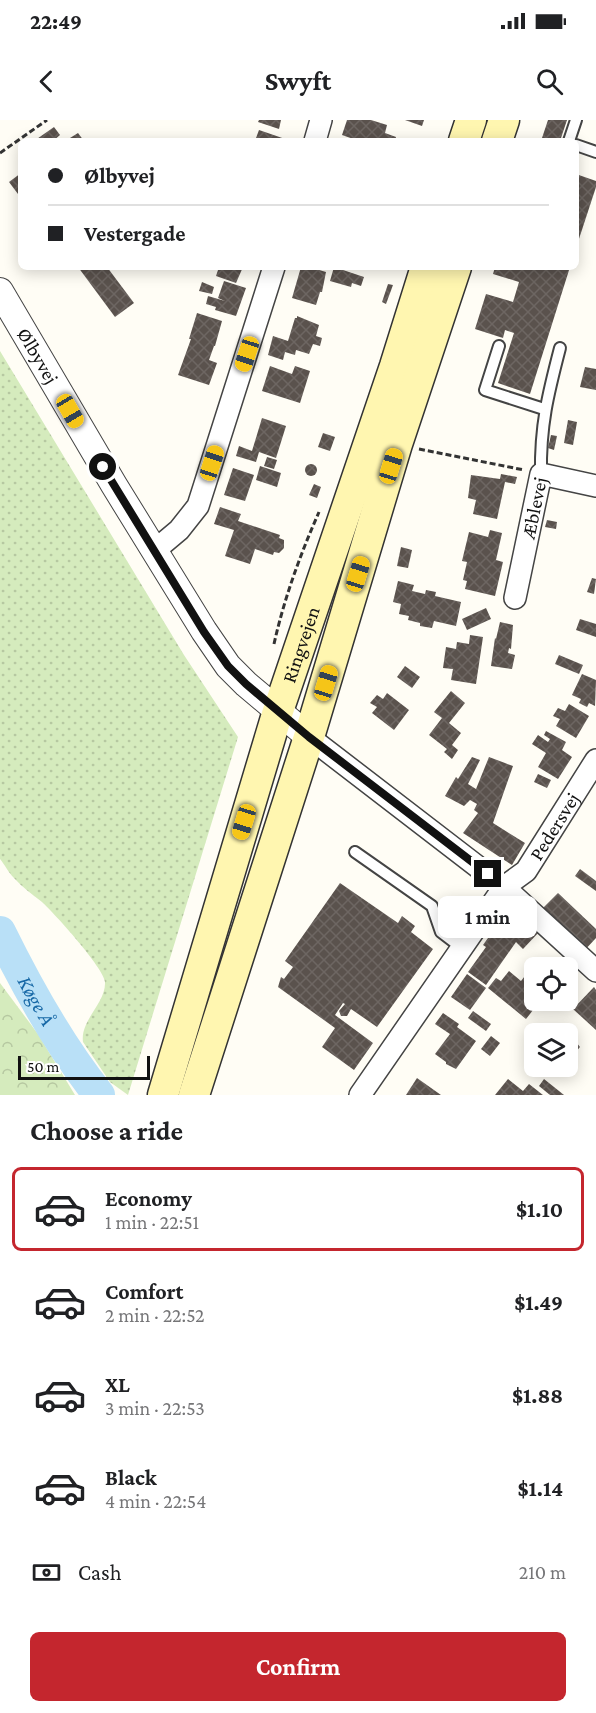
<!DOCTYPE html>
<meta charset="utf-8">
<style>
body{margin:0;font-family:"Crimson Pro",serif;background:#f6f6f6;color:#202124;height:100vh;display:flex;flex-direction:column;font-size:22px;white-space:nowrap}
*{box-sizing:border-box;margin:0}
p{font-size:20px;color:#757577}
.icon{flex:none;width:33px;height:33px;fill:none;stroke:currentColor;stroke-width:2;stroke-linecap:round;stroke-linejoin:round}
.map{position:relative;height:975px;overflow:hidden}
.panel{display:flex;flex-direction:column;background:#fff;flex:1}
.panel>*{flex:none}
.banner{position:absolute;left:18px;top:18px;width:561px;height:132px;border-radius:9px;box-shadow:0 3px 15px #0003;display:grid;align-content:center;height:132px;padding:0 30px;background:#fff}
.controls{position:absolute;left:524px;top:837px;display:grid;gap:12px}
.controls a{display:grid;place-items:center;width:54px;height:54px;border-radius:9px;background:#fff;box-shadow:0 3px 15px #0003;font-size:30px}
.scale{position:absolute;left:18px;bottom:15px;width:132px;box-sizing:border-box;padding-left:6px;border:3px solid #111;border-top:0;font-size:16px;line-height:21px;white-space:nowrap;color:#111;-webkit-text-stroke:4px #fff;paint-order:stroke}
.end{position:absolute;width:27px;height:27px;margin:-14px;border:8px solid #111;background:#fff;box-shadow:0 0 0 3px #fff}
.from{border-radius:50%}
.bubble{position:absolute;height:42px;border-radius:9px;background:#fff;box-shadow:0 3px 15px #0003;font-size:20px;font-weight:700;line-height:42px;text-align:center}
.car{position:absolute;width:18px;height:36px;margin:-18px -9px;border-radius:8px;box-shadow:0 0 4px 2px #0007;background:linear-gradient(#f5c518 24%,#345 0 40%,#f5c518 0 76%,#345 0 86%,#f5c518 0)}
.banner b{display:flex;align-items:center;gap:21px;height:57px;font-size:22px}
.banner b+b{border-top:2px solid #e0e0e0}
.banner i{width:15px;height:15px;background:#202124}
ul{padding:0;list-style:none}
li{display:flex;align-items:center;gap:18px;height:84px;margin:0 12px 9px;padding:0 18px;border:3px solid transparent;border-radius:9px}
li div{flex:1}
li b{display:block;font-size:22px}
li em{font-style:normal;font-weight:700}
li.on{border-color:#c4262e}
li>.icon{width:54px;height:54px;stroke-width:1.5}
h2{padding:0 30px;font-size:27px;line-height:72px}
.pay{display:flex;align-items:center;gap:15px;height:66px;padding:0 30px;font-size:22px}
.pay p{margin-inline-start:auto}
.button{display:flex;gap:12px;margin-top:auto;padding:12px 30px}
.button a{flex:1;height:69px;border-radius:9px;background:#c4262e;color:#fff;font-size:24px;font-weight:700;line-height:69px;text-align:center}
.status{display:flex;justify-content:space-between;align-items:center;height:42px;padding:0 30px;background:#fff;direction:ltr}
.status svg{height:16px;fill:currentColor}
header{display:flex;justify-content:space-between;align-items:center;height:78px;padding:0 30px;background:#fff;font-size:27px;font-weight:700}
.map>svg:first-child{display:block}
</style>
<div class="status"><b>22:49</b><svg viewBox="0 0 49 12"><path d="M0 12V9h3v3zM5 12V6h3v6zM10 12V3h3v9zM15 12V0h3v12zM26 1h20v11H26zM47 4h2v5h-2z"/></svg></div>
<header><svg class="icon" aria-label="back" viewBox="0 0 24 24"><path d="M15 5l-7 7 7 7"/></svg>Swyft<svg class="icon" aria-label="search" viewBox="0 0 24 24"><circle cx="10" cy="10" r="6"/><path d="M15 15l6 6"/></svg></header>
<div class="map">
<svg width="596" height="975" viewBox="0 0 596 975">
<defs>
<pattern id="grass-dots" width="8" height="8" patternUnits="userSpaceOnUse" patternTransform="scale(1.5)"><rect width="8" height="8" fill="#d5ebbd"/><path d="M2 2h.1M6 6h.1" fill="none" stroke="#b6c8a1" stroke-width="1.8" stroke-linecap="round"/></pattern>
<pattern id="park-crowns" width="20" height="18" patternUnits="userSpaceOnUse" patternTransform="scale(1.5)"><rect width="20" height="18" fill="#d5ebbd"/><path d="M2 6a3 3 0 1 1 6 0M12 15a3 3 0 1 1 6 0" fill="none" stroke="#b6c8a1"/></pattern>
<pattern id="building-cross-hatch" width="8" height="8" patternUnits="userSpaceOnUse" patternTransform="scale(1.5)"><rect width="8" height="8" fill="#5a524d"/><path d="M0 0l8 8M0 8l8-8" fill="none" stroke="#6d6662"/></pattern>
</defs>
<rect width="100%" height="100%" fill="#fffdf5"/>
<!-- grass -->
<path fill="url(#grass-dots)" d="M0,231L184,535L238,617L128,975L110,962L83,922C80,900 106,883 105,862C104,848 54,793 42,782C32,774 22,767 14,758C8,752 5,745 0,739Z"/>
<!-- park -->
<path fill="url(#park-crowns)" d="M0,863L38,914L75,975H0Z"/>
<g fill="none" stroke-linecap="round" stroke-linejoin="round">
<!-- river -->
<path stroke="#b9e0f7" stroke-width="32" id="s1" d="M0,812C28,869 59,925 99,975"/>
</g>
<!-- building -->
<g fill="url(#building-cross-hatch)">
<path d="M259,0H281L279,9L258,2Z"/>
<path d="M347,0H371L387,5L385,13L396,17L395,21H359L342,15Z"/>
<path d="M405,0H424L422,6Z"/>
<path d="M548,0H567L560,21H541Z"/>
<path d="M54,7L60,15L53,21H34Z"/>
<path d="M259,10L291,21H259L256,18Z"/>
<path d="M78,13L84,21H73L70,18Z"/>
<path d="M21,53V78L9,62Z"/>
<path d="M576,54L596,61V67L576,128Z"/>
<path d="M78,147H107L134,183L115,197Z"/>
<path d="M219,147H243L236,163L216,156Z"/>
<path d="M301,147H309L326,152L322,172H320L316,185L292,178Z"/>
<path d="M334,147L364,157L361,166L352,163L351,167L330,161Z"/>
<path d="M495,147H570L530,274L498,263L514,213L505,210L503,218L475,209L486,174L513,182L519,162L493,154Z"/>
<path d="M224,161L246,168L236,196L215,190L216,187L206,184L208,176L225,181L218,178Z"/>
<path d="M202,162L214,167L212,174L199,171Z"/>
<path d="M388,164L393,165L386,184L382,182Z"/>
<path d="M197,193L222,201L215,226H214L209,240L217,243L209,265L178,255L191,219H189Z"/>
<path d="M297,196L319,205L316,216L322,218L320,226L313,224L309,234L296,230L295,235L285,232L283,240L268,235L273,216L288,221L295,198H297Z"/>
<path d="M270,246L292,254L295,246L310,251L300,283L262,271Z"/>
<path d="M585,247L596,249V270L580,267Z"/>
<path d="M262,298L286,306L276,338L259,332L256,342L236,336L239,326L252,331Z"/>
<path d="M568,300L577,302L573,325L564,323Z"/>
<path d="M323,313L335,317L330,331L318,327Z"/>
<path d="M551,315L557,316L554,330L548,328Z"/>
<path d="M267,337L277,340L274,349L264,346Z"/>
<circle cx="311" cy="350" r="6"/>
<path d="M260,346L281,353L277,367L256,360Z"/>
<path d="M233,348L254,355L245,381L224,375Z"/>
<path d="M501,354L517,357L515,364L505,362L497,399L473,394L476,380L468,378L471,355L500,359Z"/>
<path d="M314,364L321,367L317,378L309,375Z"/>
<path d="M220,387L241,394L238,401L280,415L279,418L284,420V428L279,433L274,432L273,435L255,429L250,444L225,436L234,410L214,404Z"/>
<path d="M547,400L557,402L556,409L545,407Z"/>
<path d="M490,410L502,413L496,440L503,442L495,476L465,469L467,461L463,460L467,442L462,441L469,412L488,417Z"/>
<path d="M401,427L412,430L408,448L397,446Z"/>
<path d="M592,458L596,459L594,474L587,472Z"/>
<path d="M398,461L414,465L412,471L425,474L426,470L436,472L435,476L461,482L456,506L434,501L432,508L420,506V503L408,500L409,496L399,494L401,484L393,482Z"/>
<path d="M486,488L491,499L467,510L462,499Z"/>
<path d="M580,499L596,504V517L576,510Z"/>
<path d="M500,502L513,505L511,529L509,528L508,533L515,535L512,549L491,546L495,518L496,519Z"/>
<path d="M470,515L483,517L476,564L451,560L453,549L443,548L446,527L456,529L457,522L469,524Z"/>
<path d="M559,535L583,545L579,554L555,544Z"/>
<path d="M405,546L420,557L412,568L397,557Z"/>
<path d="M582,554L596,560L595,586L589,583L587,587L579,583L581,579L572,575Z"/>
<path d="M451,571L465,583L449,603L461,613L452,625L458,630L452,639L444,632L447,629L429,615L442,598L434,592Z"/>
<path d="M387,573L409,590L394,610L372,593L377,587L370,583L377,575L383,579Z"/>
<path d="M569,584L589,596L576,618L556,606L560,599L553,596L558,588L565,591Z"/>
<path d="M546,611L566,622L562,630L572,637L558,659L538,647L546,633L532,624L538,615L548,622L550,619L544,615Z"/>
<path d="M472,637L480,640L468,664L476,669L489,637L513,646L493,703L525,723L512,745L463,713L478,693L474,690L477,684L470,680L464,686L445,676L456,657L458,659Z"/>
<path d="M538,654L551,660L547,668L534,662Z"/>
<path d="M580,749L596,761V771L575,756Z"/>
<path d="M340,763L398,803L402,796L415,806L411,812L433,829L377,907L351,889L347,896H341L339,891L345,884L343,883L335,895L373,923L354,950L322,927L335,908L278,867L281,857L284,859L293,847L285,841Z"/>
<path d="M558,773L596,809V818L583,832L540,791Z"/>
<path d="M512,792L520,795L539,812L523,829L516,822L486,865L468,852L486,827L483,825L503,797Z"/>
<path d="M534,840L543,848H534V880H541L526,899L488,868L496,858L501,861L509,851L521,861L528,852L525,850Z"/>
<path d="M467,854L486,868L470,890L451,877Z"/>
<path d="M594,867L596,870V910L573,889Z"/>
<path d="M473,891L491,904L486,911L468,898Z"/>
<path d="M443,893L459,904L457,907L476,921L456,949L446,944V942L435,934L450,914L435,904Z"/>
<path d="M558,904L576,922L580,927L573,935L568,930L567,932V914H548Z"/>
<path d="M491,916L500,923L490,936L481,929Z"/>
<path d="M541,946H557L559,949L553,956Z"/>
<path d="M417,958L441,975H406Z"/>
<path d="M508,959L523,971L529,964L543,975H495Z"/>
<path d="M544,959L564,975H550L539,966Z"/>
</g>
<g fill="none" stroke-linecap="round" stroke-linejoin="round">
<!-- service casing -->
<g stroke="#444" stroke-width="14">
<g id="service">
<path d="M569,21L576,0"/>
<path d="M576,25L596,32"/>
<path d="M499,226L485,270L544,289"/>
<path d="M541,354C540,306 548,274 560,228"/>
<path d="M355,732L432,786L441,812L462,828"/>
</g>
</g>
<!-- minor casing -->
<g stroke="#444" stroke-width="24">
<g id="minor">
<path d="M315,21L321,0"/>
<path d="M154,431L179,410L198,386L274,147"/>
<path id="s2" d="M515,478L541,354L596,366"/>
<path d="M309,617L504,767L596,851"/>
<path id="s3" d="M360,975L504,767L526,751L596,640"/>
</g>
</g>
<!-- tertiary casing -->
<g stroke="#444" stroke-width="28">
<g id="tertiary">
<path id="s4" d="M0,171L114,365L204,511L228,546L246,564L309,617"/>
</g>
</g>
<!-- secondary casing -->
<g stroke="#333" stroke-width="33">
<g id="secondary">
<path d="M464,21L471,0"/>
<path d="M497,21L504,0"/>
<path id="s5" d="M163,975L278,591L395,246L426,147"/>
<path d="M194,975L309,617L397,324L456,147"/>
</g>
</g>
<!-- path -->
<g stroke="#333" stroke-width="3" stroke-dasharray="6 3" stroke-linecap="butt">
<path d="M0,33L47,0"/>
<path d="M419,329L524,350"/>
<path d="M274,524C284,479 300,435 319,392"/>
</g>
<!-- service -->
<use href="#service" stroke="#fff" stroke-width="10"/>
<!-- minor -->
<use href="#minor" stroke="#fff" stroke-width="21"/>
<!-- tertiary -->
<use href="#tertiary" stroke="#fff" stroke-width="26"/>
<!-- secondary -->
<use href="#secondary" stroke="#fff6b0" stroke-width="30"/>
</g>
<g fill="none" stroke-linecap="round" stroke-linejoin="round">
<!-- route -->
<path stroke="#111" stroke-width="8" d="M103,347L204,512L228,546L246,564L309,617L488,754"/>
</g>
<g text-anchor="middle" stroke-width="6" stroke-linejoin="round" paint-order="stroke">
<!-- street labels -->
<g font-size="20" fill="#111" stroke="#fff">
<text dy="7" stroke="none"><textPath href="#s4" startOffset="75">Ølbyvej</textPath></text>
<text dy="7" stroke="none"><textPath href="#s2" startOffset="92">Æblevej</textPath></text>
<text dy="7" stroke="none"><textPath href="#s5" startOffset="471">Ringvejen</textPath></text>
<text dy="7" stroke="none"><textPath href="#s3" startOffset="333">Pedersvej</textPath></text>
</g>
<!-- water labels -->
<g font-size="21" font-style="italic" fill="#1768a6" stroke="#fff">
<text dy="7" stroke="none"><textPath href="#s1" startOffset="78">Køge Å</textPath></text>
</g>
</g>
</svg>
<div class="controls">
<a><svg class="icon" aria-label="locate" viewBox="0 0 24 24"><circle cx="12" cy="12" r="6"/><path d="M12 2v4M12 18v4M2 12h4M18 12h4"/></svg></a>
<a><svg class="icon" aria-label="layers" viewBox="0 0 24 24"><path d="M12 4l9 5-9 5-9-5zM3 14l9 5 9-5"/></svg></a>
</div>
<div class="scale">50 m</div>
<i class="end from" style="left:103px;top:347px"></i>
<i class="end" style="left:488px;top:754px"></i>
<div class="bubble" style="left:438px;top:776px;width:99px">1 min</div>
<i class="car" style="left:247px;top:234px;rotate:198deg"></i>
<i class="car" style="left:70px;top:291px;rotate:150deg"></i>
<i class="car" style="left:212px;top:343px;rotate:18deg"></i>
<i class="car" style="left:391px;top:346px;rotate:17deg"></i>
<i class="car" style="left:358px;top:454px;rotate:17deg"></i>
<i class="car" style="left:326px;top:563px;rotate:17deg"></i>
<i class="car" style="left:244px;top:702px;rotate:197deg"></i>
<div class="banner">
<b><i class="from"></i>Ølbyvej</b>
<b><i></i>Vestergade</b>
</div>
</div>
<section class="panel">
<h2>Choose a ride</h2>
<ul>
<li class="on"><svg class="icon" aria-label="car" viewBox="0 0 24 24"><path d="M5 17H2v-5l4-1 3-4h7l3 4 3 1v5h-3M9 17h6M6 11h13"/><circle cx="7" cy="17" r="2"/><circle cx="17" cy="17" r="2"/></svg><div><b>Economy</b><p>1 min · 22:51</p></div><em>$1.10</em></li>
<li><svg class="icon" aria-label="car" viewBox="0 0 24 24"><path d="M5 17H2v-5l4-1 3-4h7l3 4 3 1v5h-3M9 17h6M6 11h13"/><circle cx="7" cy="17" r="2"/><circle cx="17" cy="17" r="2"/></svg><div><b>Comfort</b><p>2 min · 22:52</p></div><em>$1.49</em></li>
<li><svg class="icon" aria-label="car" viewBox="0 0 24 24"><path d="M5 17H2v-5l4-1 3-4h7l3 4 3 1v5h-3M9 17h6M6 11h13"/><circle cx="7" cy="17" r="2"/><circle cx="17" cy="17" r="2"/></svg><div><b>XL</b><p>3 min · 22:53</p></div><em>$1.88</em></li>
<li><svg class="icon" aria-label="car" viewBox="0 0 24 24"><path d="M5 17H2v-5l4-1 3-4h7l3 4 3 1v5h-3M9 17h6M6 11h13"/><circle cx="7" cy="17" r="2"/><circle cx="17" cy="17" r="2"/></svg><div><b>Black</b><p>4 min · 22:54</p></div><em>$1.14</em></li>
</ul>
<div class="pay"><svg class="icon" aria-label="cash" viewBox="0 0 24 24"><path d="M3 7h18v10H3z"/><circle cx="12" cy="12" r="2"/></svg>Cash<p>210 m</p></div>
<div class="button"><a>Confirm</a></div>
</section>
